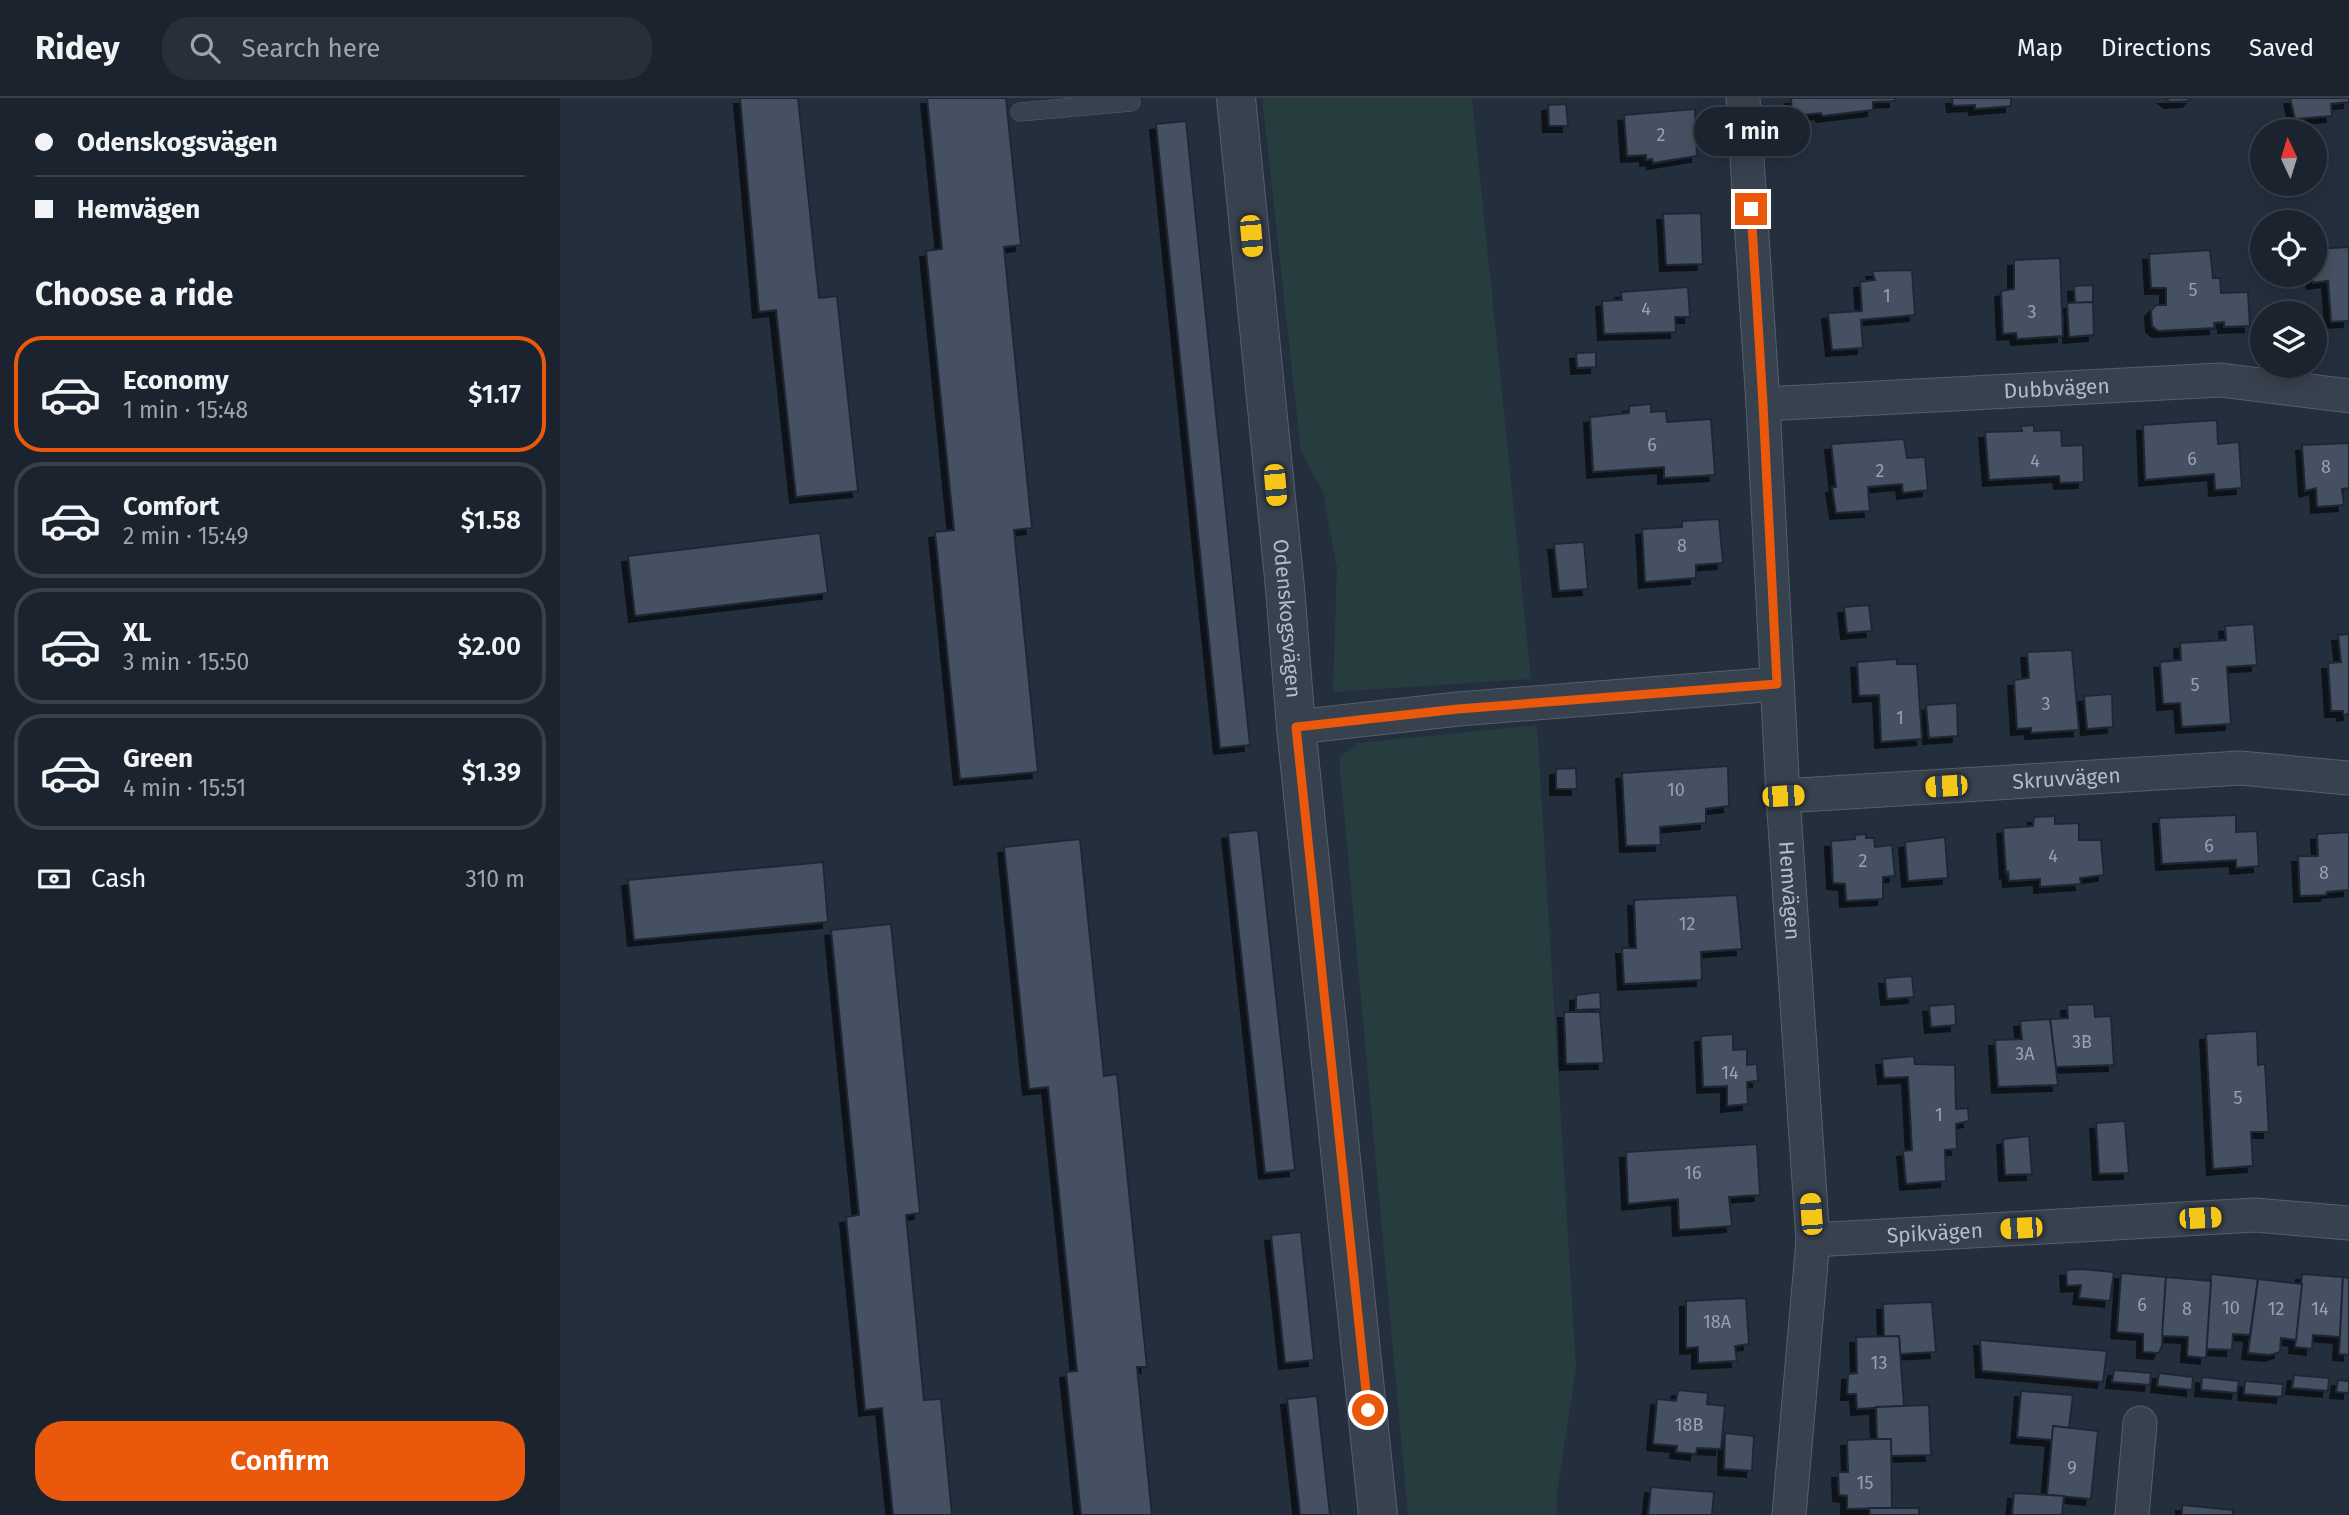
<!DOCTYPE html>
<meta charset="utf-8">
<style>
body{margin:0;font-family:"Fira Sans",sans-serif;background:#282f3a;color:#f1f3f6;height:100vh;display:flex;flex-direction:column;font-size:26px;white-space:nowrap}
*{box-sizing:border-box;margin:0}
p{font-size:23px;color:#a0a4aa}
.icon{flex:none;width:38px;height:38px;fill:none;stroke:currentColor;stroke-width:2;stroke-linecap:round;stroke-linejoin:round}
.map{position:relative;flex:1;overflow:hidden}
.drawer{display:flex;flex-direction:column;background:#1b232e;width:560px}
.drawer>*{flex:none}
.guide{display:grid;align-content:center;height:154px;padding:0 35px;background:#1b232e}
.needle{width:46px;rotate:356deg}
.tools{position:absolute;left:1690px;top:21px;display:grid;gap:14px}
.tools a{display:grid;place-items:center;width:77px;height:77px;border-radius:50%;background:#1b232e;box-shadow:0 4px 18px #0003,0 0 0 2px #39404a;font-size:35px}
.end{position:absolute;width:32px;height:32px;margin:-16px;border:9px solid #ea580c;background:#fff;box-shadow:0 0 0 4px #fff}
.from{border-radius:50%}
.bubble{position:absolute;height:49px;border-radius:24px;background:#1b232e;box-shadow:0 4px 18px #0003,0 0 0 2px #39404a;font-size:23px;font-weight:600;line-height:49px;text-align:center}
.car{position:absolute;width:21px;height:42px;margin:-21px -10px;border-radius:9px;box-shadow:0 0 5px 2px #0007;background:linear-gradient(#f5c518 24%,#345 0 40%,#f5c518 0 76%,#345 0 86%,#f5c518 0)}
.guide b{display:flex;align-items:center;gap:24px;height:66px;font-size:26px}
.guide b+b{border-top:2px solid #39404a}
.guide i{width:18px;height:18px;background:#f1f3f6}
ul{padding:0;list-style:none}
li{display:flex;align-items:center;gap:21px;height:116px;margin:0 14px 10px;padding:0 21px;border:4px solid #39404a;border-radius:28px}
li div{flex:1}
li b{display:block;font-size:26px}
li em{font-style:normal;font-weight:600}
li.on{border-color:#ea580c}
li>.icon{width:63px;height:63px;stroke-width:1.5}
h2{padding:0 35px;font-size:32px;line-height:84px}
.pay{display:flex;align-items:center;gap:18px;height:77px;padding:0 35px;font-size:26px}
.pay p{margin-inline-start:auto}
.primary-button{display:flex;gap:14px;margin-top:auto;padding:14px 35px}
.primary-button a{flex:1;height:80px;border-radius:28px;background:#ea580c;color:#fff;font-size:28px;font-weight:600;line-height:80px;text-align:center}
header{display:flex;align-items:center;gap:42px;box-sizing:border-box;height:98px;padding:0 35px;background:#1b232e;border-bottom:2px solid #39404a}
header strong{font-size:33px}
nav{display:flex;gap:38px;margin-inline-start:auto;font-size:24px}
.search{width:490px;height:63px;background:#282f3a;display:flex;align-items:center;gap:18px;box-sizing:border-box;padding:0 24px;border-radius:28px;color:#a0a4aa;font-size:26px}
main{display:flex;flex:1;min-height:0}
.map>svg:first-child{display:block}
</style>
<header>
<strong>Ridey</strong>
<div class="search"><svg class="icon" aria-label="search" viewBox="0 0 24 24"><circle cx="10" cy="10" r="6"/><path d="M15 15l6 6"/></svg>Search here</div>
<nav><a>Map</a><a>Directions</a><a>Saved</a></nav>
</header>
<main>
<section class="drawer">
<div class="guide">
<b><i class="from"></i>Odenskogsvägen</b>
<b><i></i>Hemvägen</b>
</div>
<h2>Choose a ride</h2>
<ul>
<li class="on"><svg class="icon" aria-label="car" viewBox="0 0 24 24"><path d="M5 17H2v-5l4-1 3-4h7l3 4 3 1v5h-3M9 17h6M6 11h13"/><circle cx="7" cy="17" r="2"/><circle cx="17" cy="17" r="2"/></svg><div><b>Economy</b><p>1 min · 15:48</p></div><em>$1.17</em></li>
<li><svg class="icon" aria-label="car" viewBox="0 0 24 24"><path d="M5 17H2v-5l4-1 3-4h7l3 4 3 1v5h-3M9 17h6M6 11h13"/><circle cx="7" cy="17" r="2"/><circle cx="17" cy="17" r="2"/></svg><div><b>Comfort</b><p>2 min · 15:49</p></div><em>$1.58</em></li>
<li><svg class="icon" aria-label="car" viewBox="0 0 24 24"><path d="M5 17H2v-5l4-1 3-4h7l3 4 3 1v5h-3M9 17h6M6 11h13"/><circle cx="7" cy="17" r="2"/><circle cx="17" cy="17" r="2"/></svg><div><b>XL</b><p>3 min · 15:50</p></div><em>$2.00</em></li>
<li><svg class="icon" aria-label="car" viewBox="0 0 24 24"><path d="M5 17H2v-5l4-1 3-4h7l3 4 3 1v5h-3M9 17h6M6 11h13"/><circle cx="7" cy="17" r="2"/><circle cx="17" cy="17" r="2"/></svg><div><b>Green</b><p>4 min · 15:51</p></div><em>$1.39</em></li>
</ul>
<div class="pay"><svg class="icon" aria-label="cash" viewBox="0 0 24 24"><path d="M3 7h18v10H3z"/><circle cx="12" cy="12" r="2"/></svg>Cash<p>310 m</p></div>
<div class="primary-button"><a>Confirm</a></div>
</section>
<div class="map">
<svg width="1789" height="1417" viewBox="0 0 1789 1417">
<defs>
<filter id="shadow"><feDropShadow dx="-6" dy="6" stdDeviation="0" flood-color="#0009"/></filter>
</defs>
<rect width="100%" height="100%" fill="#242f3e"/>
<!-- green -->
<g fill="#263c3f">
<path d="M702,0H912L971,581L773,594L777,467H782L776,466L763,394L741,353Z"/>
<path d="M977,627L1016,1270L997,1395V1417H848L779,659L798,645Z"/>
</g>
<!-- building -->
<g fill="#455162" stroke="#1f2835" stroke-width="2" filter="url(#shadow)">
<path d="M180,0H238L259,200L277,198L298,393L236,399L216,212L199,214Z"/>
<path d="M367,0H446L461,147L444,149L472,430L454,432L478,674L400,681L375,434L394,432L366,153L382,151Z"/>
<path d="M1231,0H1335V3L1313,4V12L1262,18L1261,15L1232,18Z"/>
<path d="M1392,0H1451V8L1415,11V7L1393,8Z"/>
<path d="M1605,0H1631L1628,3L1610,4Z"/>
<path d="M1730,0H1789V4L1771,6L1772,18L1735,21Z"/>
<path d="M1006,6L1008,28H989L988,7Z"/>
<path d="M1135,11L1137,58L1093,65L1092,61L1086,62V57L1067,58L1064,17Z"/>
<path d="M626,23L690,647L660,650L596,26Z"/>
<path d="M1141,115L1143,166L1106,167L1103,116Z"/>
<path d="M1789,149V223L1771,224L1768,183L1753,185L1752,177H1755V151Z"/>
<path d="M1650,152L1653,180H1660L1661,195L1688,194L1690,228L1664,229V224L1654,225L1655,230L1598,233L1592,228L1591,213L1596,207H1606V190H1591L1589,156Z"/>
<path d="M1500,160L1503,238L1457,241L1456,235L1443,236L1441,193L1454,191V162Z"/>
<path d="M1352,172L1355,217L1301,222L1303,250L1272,252L1268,215L1302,213L1300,184L1315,182L1312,173Z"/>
<path d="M1533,187V204L1515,205L1514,188Z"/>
<path d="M1128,189L1130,219H1115L1116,234L1044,236L1042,203L1062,202L1061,194Z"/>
<path d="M1533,204L1534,237L1509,239L1507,205Z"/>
<path d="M1036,254V269L1017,270L1016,255Z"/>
<path d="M1091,306V314L1106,313L1107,324L1151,321L1155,377L1104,380V369L1033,374L1030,319L1069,315V308Z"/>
<path d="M1657,322L1658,346L1679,344L1682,390L1655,392L1654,376L1585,382L1583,327Z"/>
<path d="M1474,327V333L1501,332L1502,348L1523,347L1524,384L1500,385L1499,378L1429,382L1425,334L1462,333L1461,328Z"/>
<path d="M1344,341L1347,360L1365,359L1368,392L1343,395L1342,386L1308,389L1310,413L1276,415L1272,389H1276L1271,346Z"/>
<path d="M1789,345V390L1782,391L1784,407L1757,409L1756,390L1745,393L1742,347Z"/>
<path d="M1159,421L1163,465L1136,467V480L1085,484L1082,431L1122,429V423Z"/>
<path d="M260,435L268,495L75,518L68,458Z"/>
<path d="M1024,444L1028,491L999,493L994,446Z"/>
<path d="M1309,507L1312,533L1287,535L1284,509Z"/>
<path d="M1694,526L1697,567L1667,569L1671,626L1622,629L1620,605L1603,606L1600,564L1621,562L1620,545L1666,542L1665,528Z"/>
<path d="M1789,536V616L1783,617V613H1771L1768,565L1781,564L1778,537Z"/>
<path d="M1512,552L1519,632L1471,635V630L1457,631L1454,582L1469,580L1467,554Z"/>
<path d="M1337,561V566H1357L1362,641L1321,644L1319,597L1299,598L1297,564Z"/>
<path d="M1552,596L1553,629L1527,631L1524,598Z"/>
<path d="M1397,605L1398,638L1369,640L1366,607Z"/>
<path d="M1168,668L1169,708L1146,711V725L1100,729L1101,747L1066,748L1062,675Z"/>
<path d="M1016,670L1017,691H996V671Z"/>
<path d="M1676,717V734L1697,733L1699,768L1676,770V762L1602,766L1599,720Z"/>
<path d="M1495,718V726L1519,725V742H1541L1544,777L1520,780L1521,786L1480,789V781L1449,783L1448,774L1446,775L1443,730L1473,728L1474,719Z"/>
<path d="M698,732L735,1072L705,1075L668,735Z"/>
<path d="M1789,734V792L1767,794L1766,797L1740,798L1738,758H1758L1757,736Z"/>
<path d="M1306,736V740H1314L1315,749L1332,747L1335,778L1323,779V801L1286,803L1285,786L1273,785L1271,743L1295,741L1294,737Z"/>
<path d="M1385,739L1388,780L1348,783L1345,744Z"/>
<path d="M520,741L544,978L557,976L587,1269H577L592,1417H521L506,1274L517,1273L488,989L469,991L444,749Z"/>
<path d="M263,764L268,824L74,842L68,782Z"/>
<path d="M1177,797L1182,851L1141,854L1142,882L1064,886L1062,850H1076L1074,802Z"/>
<path d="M331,826L360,1115L346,1117L364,1302L381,1301L392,1417H333L322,1310L305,1312L286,1119L299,1117L271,832Z"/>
<path d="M1352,878L1354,899L1327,901L1325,880Z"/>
<path d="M1040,894L1041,911L1016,912V897Z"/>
<path d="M1395,906L1396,927L1371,929L1369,908Z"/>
<path d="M1534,906L1535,919L1551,918L1554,967L1496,969L1490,921L1508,920L1507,907Z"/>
<path d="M1004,914H1040L1044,965L1006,966Z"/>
<path d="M1490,921L1498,987L1438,989L1435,942L1462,941L1460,923Z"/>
<path d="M1697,933L1698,967L1705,966L1709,1034H1691L1693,1068L1653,1071L1646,936Z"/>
<path d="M1173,936V952L1187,951V967L1197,966L1198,983L1187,984L1188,1006L1167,1008V988L1143,989L1141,938Z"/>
<path d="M1354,958L1355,966L1395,967L1396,1011L1408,1010L1409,1023L1396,1026L1397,1051L1385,1052L1386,1083L1346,1086L1343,1053L1352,1052L1348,979L1324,980L1322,961Z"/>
<path d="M1565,1023L1569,1075L1539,1076L1536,1025Z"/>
<path d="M1469,1038L1472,1076L1445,1077L1443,1041Z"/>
<path d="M1197,1046L1200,1097L1169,1099L1172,1128L1119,1132L1118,1101L1068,1106L1066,1054Z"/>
<path d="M741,1134L754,1262L725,1265L711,1137Z"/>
<path d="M1520,1171L1554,1174L1550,1203L1519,1200L1521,1187L1507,1188L1506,1172Z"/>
<path d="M1561,1175L1606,1179L1602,1248L1599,1255L1583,1254V1236L1557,1234Z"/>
<path d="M1651,1176L1698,1181L1690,1237L1673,1236L1672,1252L1646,1251Z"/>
<path d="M1742,1176L1783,1179L1780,1239L1753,1237L1752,1251L1735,1249Z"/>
<path d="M1606,1179L1651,1183L1646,1260L1627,1258L1628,1239L1602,1238Z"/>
<path d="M1783,1179L1789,1180V1257L1779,1256Z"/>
<path d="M1698,1181L1742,1186L1736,1242L1721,1240L1720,1254L1710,1257L1688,1255Z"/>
<path d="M1186,1200L1189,1246L1175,1248L1177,1263L1138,1265V1249L1126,1250V1203Z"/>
<path d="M1372,1204L1376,1254L1340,1256L1339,1238L1324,1239L1323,1206Z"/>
<path d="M1339,1238L1344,1308L1297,1311L1296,1296H1287L1288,1276L1297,1275L1296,1239Z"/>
<path d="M1420,1242L1547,1253L1543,1284L1422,1273Z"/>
<path d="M1554,1272L1591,1275L1590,1287L1552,1284Z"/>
<path d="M1599,1275L1633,1279L1632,1292L1597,1288Z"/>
<path d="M1734,1277L1769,1280L1768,1293L1732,1290Z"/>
<path d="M1642,1279L1679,1283L1677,1295L1641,1292Z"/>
<path d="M1778,1282L1789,1283V1295L1776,1294Z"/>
<path d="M1685,1283L1723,1286L1722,1299L1684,1296Z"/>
<path d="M1118,1292L1148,1295L1147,1306L1165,1308L1161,1351L1137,1350L1136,1356L1116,1354L1117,1348L1093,1346L1097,1301L1116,1303Z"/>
<path d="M1461,1293L1513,1297L1509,1330L1493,1328V1342L1457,1339Z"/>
<path d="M757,1298L770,1417H740L727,1301Z"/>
<path d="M1369,1307L1371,1357L1331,1358V1341H1317L1316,1309Z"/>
<path d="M1493,1328L1538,1333L1531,1401L1487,1397Z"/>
<path d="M1165,1335L1194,1338L1192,1373L1164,1371Z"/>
<path d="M1317,1341H1331L1332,1410L1287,1411V1398L1279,1397L1278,1374H1288L1287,1342Z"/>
<path d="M1091,1389L1154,1394L1152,1417H1088Z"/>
<path d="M1454,1395L1504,1398L1502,1417H1452Z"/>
<path d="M1622,1407L1673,1412V1417H1622Z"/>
<path d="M1309,1410H1359V1417H1310Z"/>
</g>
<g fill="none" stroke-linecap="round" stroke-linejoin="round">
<!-- service casing -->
<g stroke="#565f6c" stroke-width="19">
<path id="service" d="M460,14L571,4"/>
</g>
<!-- minor casing -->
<g stroke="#565f6c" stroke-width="35">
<g id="minor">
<path id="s1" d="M1183,0L1203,306L1223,698L1253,1142L1229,1417"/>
<path id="s2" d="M1203,306L1660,282L1789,298"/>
<path d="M736,629L898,611L1217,586"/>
<path id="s3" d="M1223,698L1680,670L1789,680"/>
<path id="s4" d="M1253,1142L1695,1117L1789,1125"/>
<path d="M1572,1417L1580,1325"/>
</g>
</g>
<!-- tertiary casing -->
<g stroke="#565f6c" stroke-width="40">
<g id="tertiary">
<path id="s5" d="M676,0L725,490L736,629L818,1417"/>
</g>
</g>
<!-- service -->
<use href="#service" stroke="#38414e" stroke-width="18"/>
<!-- minor -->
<use href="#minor" stroke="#38414e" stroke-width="33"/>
<!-- tertiary -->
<use href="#tertiary" stroke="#38414e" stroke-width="38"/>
</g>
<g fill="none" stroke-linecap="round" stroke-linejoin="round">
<!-- route -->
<path stroke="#ea580c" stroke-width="9" d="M808,1312L736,629L898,611L1217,586L1203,306L1191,111"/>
</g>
<g text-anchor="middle" stroke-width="6" stroke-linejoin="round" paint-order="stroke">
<!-- number labels -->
<g font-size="18" fill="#98a1af">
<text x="1101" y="43">2</text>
<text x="1633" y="198">5</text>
<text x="1327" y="204">1</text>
<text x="1086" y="217">4</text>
<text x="1472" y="220">3</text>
<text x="1092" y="353">6</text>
<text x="1632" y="367">6</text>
<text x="1475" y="369">4</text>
<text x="1766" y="375">8</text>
<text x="1320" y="379">2</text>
<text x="1122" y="454">8</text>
<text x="1635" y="593">5</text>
<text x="1486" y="612">3</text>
<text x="1340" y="626">1</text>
<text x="1116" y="698">10</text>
<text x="1649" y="754">6</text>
<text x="1493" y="764">4</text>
<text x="1303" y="769">2</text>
<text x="1764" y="781">8</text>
<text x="1127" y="832">12</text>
<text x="1522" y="950">3B</text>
<text x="1465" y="962">3A</text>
<text x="1170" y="981">14</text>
<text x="1678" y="1006">5</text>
<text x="1379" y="1023">1</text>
<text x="1133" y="1081">16</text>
<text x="1582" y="1213">6</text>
<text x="1671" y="1216">10</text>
<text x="1627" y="1217">8</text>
<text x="1716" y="1217">12</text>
<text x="1760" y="1217">14</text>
<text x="1157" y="1230">18A</text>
<text x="1319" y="1271">13</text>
<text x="1129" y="1333">18B</text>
<text x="1512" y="1376">9</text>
<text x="1305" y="1391">15</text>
</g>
<!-- street labels -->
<g font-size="21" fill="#b4bcc9" stroke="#1d2633">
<text dy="7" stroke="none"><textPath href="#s2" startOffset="294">Dubbvägen</textPath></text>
<text dy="7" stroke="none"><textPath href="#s5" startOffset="523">Odenskogsvägen</textPath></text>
<text dy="7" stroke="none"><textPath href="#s3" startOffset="284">Skruvvägen</textPath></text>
<text dy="7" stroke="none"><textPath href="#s1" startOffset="794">Hemvägen</textPath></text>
<text dy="7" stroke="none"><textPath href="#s4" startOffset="122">Spikvägen</textPath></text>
</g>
</g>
</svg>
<div class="tools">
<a><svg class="needle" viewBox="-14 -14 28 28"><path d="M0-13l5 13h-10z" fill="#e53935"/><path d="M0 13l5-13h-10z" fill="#a0a4aa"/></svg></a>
<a><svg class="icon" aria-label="locate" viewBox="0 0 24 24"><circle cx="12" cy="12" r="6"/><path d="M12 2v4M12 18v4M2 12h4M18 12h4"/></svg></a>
<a><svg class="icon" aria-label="layers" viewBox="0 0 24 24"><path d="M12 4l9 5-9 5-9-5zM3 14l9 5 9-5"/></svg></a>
</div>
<i class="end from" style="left:808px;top:1312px"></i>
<i class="end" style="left:1191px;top:111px"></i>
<div class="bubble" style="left:1134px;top:9px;width:116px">1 min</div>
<i class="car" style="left:691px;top:138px;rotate:175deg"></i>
<i class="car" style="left:715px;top:387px;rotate:175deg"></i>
<i class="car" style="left:1386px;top:688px;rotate:266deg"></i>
<i class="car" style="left:1223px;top:698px;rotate:87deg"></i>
<i class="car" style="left:1251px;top:1116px;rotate:356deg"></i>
<i class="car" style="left:1640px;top:1120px;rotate:87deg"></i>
<i class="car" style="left:1461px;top:1130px;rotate:267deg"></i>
</div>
</main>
